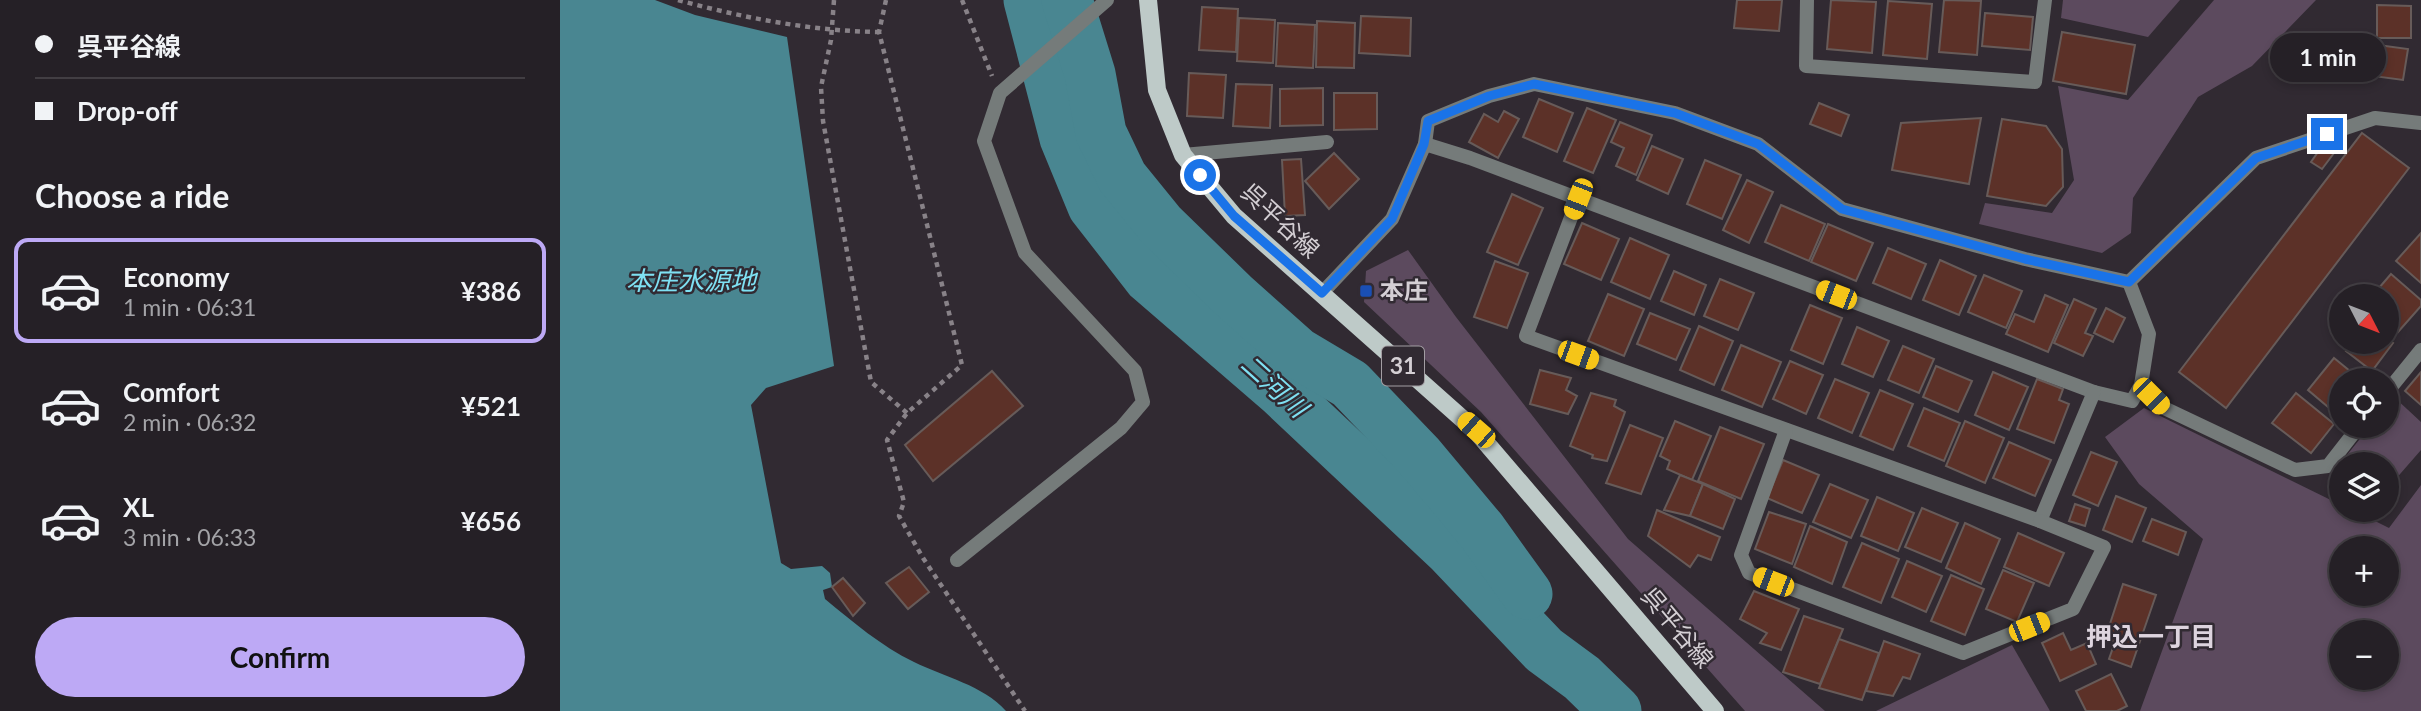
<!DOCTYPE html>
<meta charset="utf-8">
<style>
body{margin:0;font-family:Lato,"Noto Sans JP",sans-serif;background:#312d32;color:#f1f3f6;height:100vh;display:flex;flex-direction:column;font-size:26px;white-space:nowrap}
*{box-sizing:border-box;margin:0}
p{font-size:23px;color:#a3a3a7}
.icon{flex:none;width:38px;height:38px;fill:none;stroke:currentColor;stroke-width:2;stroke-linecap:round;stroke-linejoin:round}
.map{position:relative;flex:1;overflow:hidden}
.sheet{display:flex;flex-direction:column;background:#252026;width:560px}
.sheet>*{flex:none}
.top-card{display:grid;align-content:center;height:154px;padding:0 35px;background:#252026}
.needle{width:46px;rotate:132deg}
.fabs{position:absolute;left:1769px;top:284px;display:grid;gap:14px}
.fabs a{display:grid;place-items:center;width:70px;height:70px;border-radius:50%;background:#252026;box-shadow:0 4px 10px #0003,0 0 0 2px #423e43;font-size:35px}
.end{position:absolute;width:32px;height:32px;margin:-16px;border:9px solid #1a73e8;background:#fff;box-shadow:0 0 0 4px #fff}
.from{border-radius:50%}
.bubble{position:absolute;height:49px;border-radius:24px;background:#252026;box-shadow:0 4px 10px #0003,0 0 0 2px #423e43;font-size:23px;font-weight:700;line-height:49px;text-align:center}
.car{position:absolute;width:21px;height:42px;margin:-21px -10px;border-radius:9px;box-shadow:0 0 5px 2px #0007;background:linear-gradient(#f5c518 24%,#345 0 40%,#f5c518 0 76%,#345 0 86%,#f5c518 0)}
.top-card b{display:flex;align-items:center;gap:24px;height:66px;font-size:26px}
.top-card b+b{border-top:2px solid #423e43}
.top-card i{width:18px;height:18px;background:#f1f3f6}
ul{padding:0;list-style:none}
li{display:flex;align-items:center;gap:21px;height:105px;margin:0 14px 10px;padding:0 21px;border:4px solid transparent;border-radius:14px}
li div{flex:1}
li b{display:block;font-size:26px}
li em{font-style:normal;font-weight:700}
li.on{border-color:#bda9f5}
li>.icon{width:63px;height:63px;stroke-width:1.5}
h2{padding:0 35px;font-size:32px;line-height:84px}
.action{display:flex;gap:14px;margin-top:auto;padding:14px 35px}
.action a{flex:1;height:80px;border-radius:42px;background:#bda9f5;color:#111;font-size:28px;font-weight:700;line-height:80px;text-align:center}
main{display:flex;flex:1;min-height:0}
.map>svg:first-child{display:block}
</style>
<main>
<section class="sheet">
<div class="top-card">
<b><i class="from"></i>呉平谷線</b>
<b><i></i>Drop-off</b>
</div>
<h2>Choose a ride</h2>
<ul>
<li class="on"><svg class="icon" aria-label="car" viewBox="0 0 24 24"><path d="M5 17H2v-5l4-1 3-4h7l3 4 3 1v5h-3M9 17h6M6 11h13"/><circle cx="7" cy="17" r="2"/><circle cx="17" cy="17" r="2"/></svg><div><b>Economy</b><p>1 min · 06:31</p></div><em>¥386</em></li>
<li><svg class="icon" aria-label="car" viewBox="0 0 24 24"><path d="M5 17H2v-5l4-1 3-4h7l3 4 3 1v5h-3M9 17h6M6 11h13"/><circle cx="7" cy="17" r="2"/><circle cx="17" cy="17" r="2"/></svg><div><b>Comfort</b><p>2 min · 06:32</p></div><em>¥521</em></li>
<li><svg class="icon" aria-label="car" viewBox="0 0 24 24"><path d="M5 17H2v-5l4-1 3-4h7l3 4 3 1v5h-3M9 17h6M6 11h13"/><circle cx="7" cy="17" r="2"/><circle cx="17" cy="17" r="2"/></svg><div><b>XL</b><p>3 min · 06:33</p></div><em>¥656</em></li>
</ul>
<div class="action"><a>Confirm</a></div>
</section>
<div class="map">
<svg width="1861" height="711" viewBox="0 0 1861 711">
<rect width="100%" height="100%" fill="#312a32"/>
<!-- green -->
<g fill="#5c4a5e" fill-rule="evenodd">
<path d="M1503,0H1620L1588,37L1501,18Z"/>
<path d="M1654,0H1756L1692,66L1638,97L1573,198L1571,233L1542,253L1419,224L1425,203L1492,213L1514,180L1498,86L1568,100Z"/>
<path d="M848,250L896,317L1068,539L1265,711H1185L921,412L804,302L806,271Z"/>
<path d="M1834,397L1861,422V450L1827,489V464H1782L1781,483L1771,475L1811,425H1827V405Z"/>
<path d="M1584,408L1781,505L1782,509H1791L1829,528L1861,485V711H1580L1643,539L1579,484L1545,437ZM1782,548H1827V593H1782ZM1782,632H1827V677H1782Z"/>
<path d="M1452,645L1490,711H1316Z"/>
</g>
<!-- water -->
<path fill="#498691" d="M0,0H95L135,15L227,37L274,366L206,388L191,405L221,563L231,569L262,566L270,573L272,587L263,590L265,599C293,622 321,646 354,662C384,677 423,685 446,711H0Z"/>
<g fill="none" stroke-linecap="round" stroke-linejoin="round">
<!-- river -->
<g stroke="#498691" stroke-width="51">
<path d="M469,0L505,138L533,206L589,278L721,392L890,551L984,650L1022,678L1056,711"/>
<path d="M507,0L530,74L541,133L562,177L601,225L674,296L738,353L790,384L859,456L921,530L967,594"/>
</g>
</g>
<!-- building -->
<g fill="#5c3128" stroke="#675b59" stroke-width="2">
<path d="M1177,0H1222L1219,31L1174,28Z"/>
<path d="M1271,0L1316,2L1312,53L1267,49Z"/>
<path d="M1384,0L1421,1L1417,55L1379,52Z"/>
<path d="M1328,1L1372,4L1367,59L1323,55Z"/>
<path d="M1817,5L1851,6V38H1817Z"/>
<path d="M642,7L678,9L676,52L639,50Z"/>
<path d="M1425,13L1473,17L1470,50L1422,46Z"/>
<path d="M801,16L851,18L850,56L799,53Z"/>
<path d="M679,18L715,20L713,63L677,61Z"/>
<path d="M757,21L795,23L794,68L756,67Z"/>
<path d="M718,23L755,25L753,68L716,66Z"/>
<path d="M1502,32L1575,45L1566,94L1493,81Z"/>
<path d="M1818,45L1848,49L1843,80L1813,76Z"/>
<path d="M629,73L666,75L663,118L627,116Z"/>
<path d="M676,84L712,85L710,128L673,126Z"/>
<path d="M763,88V125L720,126V89Z"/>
<path d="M774,93H817V129L774,130Z"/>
<path d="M979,99L1013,113L997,152L963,137Z"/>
<path d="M1259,103L1289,115L1281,136L1250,124Z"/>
<path d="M1027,108L1056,120L1033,173L1004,161Z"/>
<path d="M944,111L959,119L938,158L909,142L924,114L938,122Z"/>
<path d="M1421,118L1409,184L1332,170L1341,123Z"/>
<path d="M1442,119L1486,126L1502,149L1503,187L1486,206L1427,196Z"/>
<path d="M1060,122L1092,135L1076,175L1056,166L1064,148L1051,142Z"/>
<path d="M1802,133L1849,168L1666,408L1619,372Z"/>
<path d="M1763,145L1774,153L1762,169L1751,162Z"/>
<path d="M1092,146L1123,159L1108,194L1077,180Z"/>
<path d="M774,153L799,179L769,209L745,181Z"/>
<path d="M741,159L745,215L725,216L722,160Z"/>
<path d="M1145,160L1181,175L1162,219L1127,204Z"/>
<path d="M1187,180L1213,192L1189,243L1163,230Z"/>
<path d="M952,194L983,208L958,265L927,252Z"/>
<path d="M1221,205L1265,224L1249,261L1205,242Z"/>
<path d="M1022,223L1059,239L1041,280L1004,264Z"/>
<path d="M1268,224L1313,243L1296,281L1251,262Z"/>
<path d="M1861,233V283L1836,261Z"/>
<path d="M1070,238L1109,255L1090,299L1051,282Z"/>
<path d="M1328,248L1366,264L1351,299L1313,283Z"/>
<path d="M1380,260L1416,276L1399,315L1363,300Z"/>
<path d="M935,261L968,273L947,328L914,317Z"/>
<path d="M1114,271L1146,285L1134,315L1101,301Z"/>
<path d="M1831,274L1861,300V306L1838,332L1827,322V296H1812Z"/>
<path d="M1424,275L1462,291L1446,328L1408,312Z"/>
<path d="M1160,279L1194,293L1178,330L1144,316Z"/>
<path d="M1048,294L1084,309L1064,356L1028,341Z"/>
<path d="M1485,295L1508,305L1488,352L1446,334L1455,314L1474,322Z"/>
<path d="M1514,299L1536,309L1525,333L1533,336L1523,356L1494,343Z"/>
<path d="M1250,305L1282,318L1263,364L1231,350Z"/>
<path d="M1546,308L1565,318L1553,342L1534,333Z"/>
<path d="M1090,313L1130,329L1116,360L1077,344Z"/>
<path d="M1139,326L1173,341L1154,385L1120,370Z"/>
<path d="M1297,327L1329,341L1313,377L1282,364Z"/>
<path d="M1827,339L1833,343L1812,371L1786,351L1793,341H1827Z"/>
<path d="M1181,345L1221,362L1202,407L1162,390Z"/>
<path d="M1343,346L1374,359L1359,393L1328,380Z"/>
<path d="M1774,358L1801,380H1782L1781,418L1748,390Z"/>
<path d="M1230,361L1263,375L1246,414L1213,399Z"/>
<path d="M1376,366L1412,381L1398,412L1363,397Z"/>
<path d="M980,370L1011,378L1006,390L1017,396L1008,414L970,404Z"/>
<path d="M432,371L463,406L373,481L345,445Z"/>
<path d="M1433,372L1468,387L1449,430L1415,415Z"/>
<path d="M1861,372V405L1845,391Z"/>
<path d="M1275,379L1309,393L1292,433L1258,418Z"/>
<path d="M1477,379L1503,389L1499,400L1509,404L1494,443L1457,429Z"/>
<path d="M1320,390L1353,404L1333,450L1300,436Z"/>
<path d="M1031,393L1056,400L1054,406L1065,412L1047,461L1032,458L1033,455L1010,446Z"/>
<path d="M1736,393L1774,424L1751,453L1712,423Z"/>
<path d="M1364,408L1400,423L1384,461L1348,446Z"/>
<path d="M1115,421L1151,436L1132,480L1107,469L1110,461L1100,456Z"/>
<path d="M1405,421L1444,438L1425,483L1386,466Z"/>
<path d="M1070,425L1103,438L1081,494L1046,483Z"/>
<path d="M1160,427L1204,444L1181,499L1138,481Z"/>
<path d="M1449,442L1491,460L1475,496L1433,478Z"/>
<path d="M1531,452L1557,462L1538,506L1513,495Z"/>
<path d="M1223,460L1259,475L1242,513L1207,498Z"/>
<path d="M1120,475L1143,484L1130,516L1104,510Z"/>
<path d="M1143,484L1175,499L1163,529L1130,516Z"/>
<path d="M1270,484L1308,500L1291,538L1253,522Z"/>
<path d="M1556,496L1586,508L1572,542L1543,530Z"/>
<path d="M1317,497L1354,513L1338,551L1301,536Z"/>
<path d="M1515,504L1530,509L1525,526L1509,521Z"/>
<path d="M1362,508L1398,523L1381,562L1345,547Z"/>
<path d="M1097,510L1160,537L1151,560L1138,555L1130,567L1088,536Z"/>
<path d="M1209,512L1246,524L1232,564L1195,549Z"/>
<path d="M1592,519L1626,532L1618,555L1583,541Z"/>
<path d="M1405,523L1440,539L1421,584L1386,568Z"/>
<path d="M1250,526L1287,542L1272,584L1234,567Z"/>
<path d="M1458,533L1504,553L1489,586L1444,567Z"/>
<path d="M1302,543L1339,559L1321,603L1283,587Z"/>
<path d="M1347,561L1382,576L1366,612L1332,597Z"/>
<path d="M349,567L369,592L348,609L326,583Z"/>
<path d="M1443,570L1474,583L1457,622L1426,609Z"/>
<path d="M1391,575L1424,589L1405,635L1371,621Z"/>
<path d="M283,578L305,603L293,616L272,587Z"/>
<path d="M1563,584L1596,595L1571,667L1549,659L1555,642L1545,639Z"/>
<path d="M1194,591L1239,609L1221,650L1200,643L1207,633L1180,619Z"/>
<path d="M1244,616L1283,629L1260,684L1223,672Z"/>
<path d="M1503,633L1511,650L1527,643L1536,664L1500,681L1482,643Z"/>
<path d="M1279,639L1319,653L1302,700L1259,688Z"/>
<path d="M1324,641L1360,654L1350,679L1343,677L1333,696L1306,691Z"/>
<path d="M1551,674L1567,706L1557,711H1526L1516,691Z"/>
</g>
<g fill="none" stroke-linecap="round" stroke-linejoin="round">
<!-- path -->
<g stroke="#888288" stroke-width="4.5" stroke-dasharray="5 5" stroke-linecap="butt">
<path d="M118,0C184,18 251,31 319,32"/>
<path d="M274,0L271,40L261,87L263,121L311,382L347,413"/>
<path d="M326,0L319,32L402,365L347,413L327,440L344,502L339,516L363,558L465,711"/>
<path d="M402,0L432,76"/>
</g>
<!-- service -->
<g stroke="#757b7a" stroke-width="14">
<path d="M623,155L767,142"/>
<path d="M397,560L561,428L583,402L575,371L465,253L424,141L440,93L547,0"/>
</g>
<!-- minor -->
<g stroke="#757b7a" stroke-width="14">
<path d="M1247,0L1246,66L1475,82L1485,0"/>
<path d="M865,144L910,158L1534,392L1572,401L1581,385L1589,334L1569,282"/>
<path d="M1018,199L966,336L1480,521L1534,392"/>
<path d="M762,293L832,219L865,144L868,121L929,96L974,84L1115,113L1198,144L1282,209L1465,259L1569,282L1696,158L1815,118L1861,123"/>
<path d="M1581,385L1602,407L1735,470L1768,466L1800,425"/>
<path d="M1827,392L1861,350"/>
<path d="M1226,430L1181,555L1189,573L1403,653L1513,609L1544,547L1480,521"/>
</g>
<!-- primary -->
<path stroke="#becac8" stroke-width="18" d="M588,0L597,90L623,155L674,216L916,431L1155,711"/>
</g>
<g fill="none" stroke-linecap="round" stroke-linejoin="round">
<!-- route -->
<path stroke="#1a73e8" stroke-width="9" d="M640,175L674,216L762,293L832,219L864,144L868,121L929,96L974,84L1115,113L1198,144L1282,209L1465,259L1569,282L1696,158L1767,134"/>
</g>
<!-- markers -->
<rect fill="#1a4fb4" stroke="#312a32" stroke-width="2.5" x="799" y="284" width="14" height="14" rx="3.5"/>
<g text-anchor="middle" stroke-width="5" stroke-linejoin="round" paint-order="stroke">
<!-- shield labels -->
<rect fill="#312a32" stroke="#a39ea3" stroke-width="2" x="822" y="346.5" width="42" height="39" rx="5"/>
<g font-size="23" font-weight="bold" fill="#d4cfd4">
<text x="843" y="374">31</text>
</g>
<!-- street labels -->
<g font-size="24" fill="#d4cfd4" stroke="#312a32">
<text transform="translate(720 221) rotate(43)" y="8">呉平谷線</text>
<text transform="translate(1117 628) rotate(50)" y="8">呉平谷線</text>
</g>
<!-- poi labels -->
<g font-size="24" font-weight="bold" fill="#d4cfd4" stroke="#312a32" text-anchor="start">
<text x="820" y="299">本庄</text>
</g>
<!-- water labels -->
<g font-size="26" font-style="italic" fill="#7fe1f3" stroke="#312a32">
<text x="131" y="290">本庄水源地</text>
<text transform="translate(714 386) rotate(42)" y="9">二河川</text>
</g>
<!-- neighbourhood labels -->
<g font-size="26" font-weight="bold" fill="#ddd4de" stroke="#312a32">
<text x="1591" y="646">押込一丁目</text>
</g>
</g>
</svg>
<div class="fabs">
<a><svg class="needle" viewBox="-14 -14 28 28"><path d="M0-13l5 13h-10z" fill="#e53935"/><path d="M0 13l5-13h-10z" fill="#a3a3a7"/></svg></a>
<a><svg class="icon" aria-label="locate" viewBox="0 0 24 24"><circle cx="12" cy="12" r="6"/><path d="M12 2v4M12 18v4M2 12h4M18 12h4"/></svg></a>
<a><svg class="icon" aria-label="layers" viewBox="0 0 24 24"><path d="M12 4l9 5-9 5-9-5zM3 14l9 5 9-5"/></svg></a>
<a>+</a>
<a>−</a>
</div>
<i class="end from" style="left:640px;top:175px"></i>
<i class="end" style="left:1767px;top:134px"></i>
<div class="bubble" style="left:1710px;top:33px;width:116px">1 min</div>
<i class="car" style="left:1018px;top:199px;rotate:201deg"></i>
<i class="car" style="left:1276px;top:295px;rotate:291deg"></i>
<i class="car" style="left:1018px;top:355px;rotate:110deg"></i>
<i class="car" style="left:1591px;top:396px;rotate:135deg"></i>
<i class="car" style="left:916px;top:430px;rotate:311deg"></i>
<i class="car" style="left:1213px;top:582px;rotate:291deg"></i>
<i class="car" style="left:1469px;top:627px;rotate:68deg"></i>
</div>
</main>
